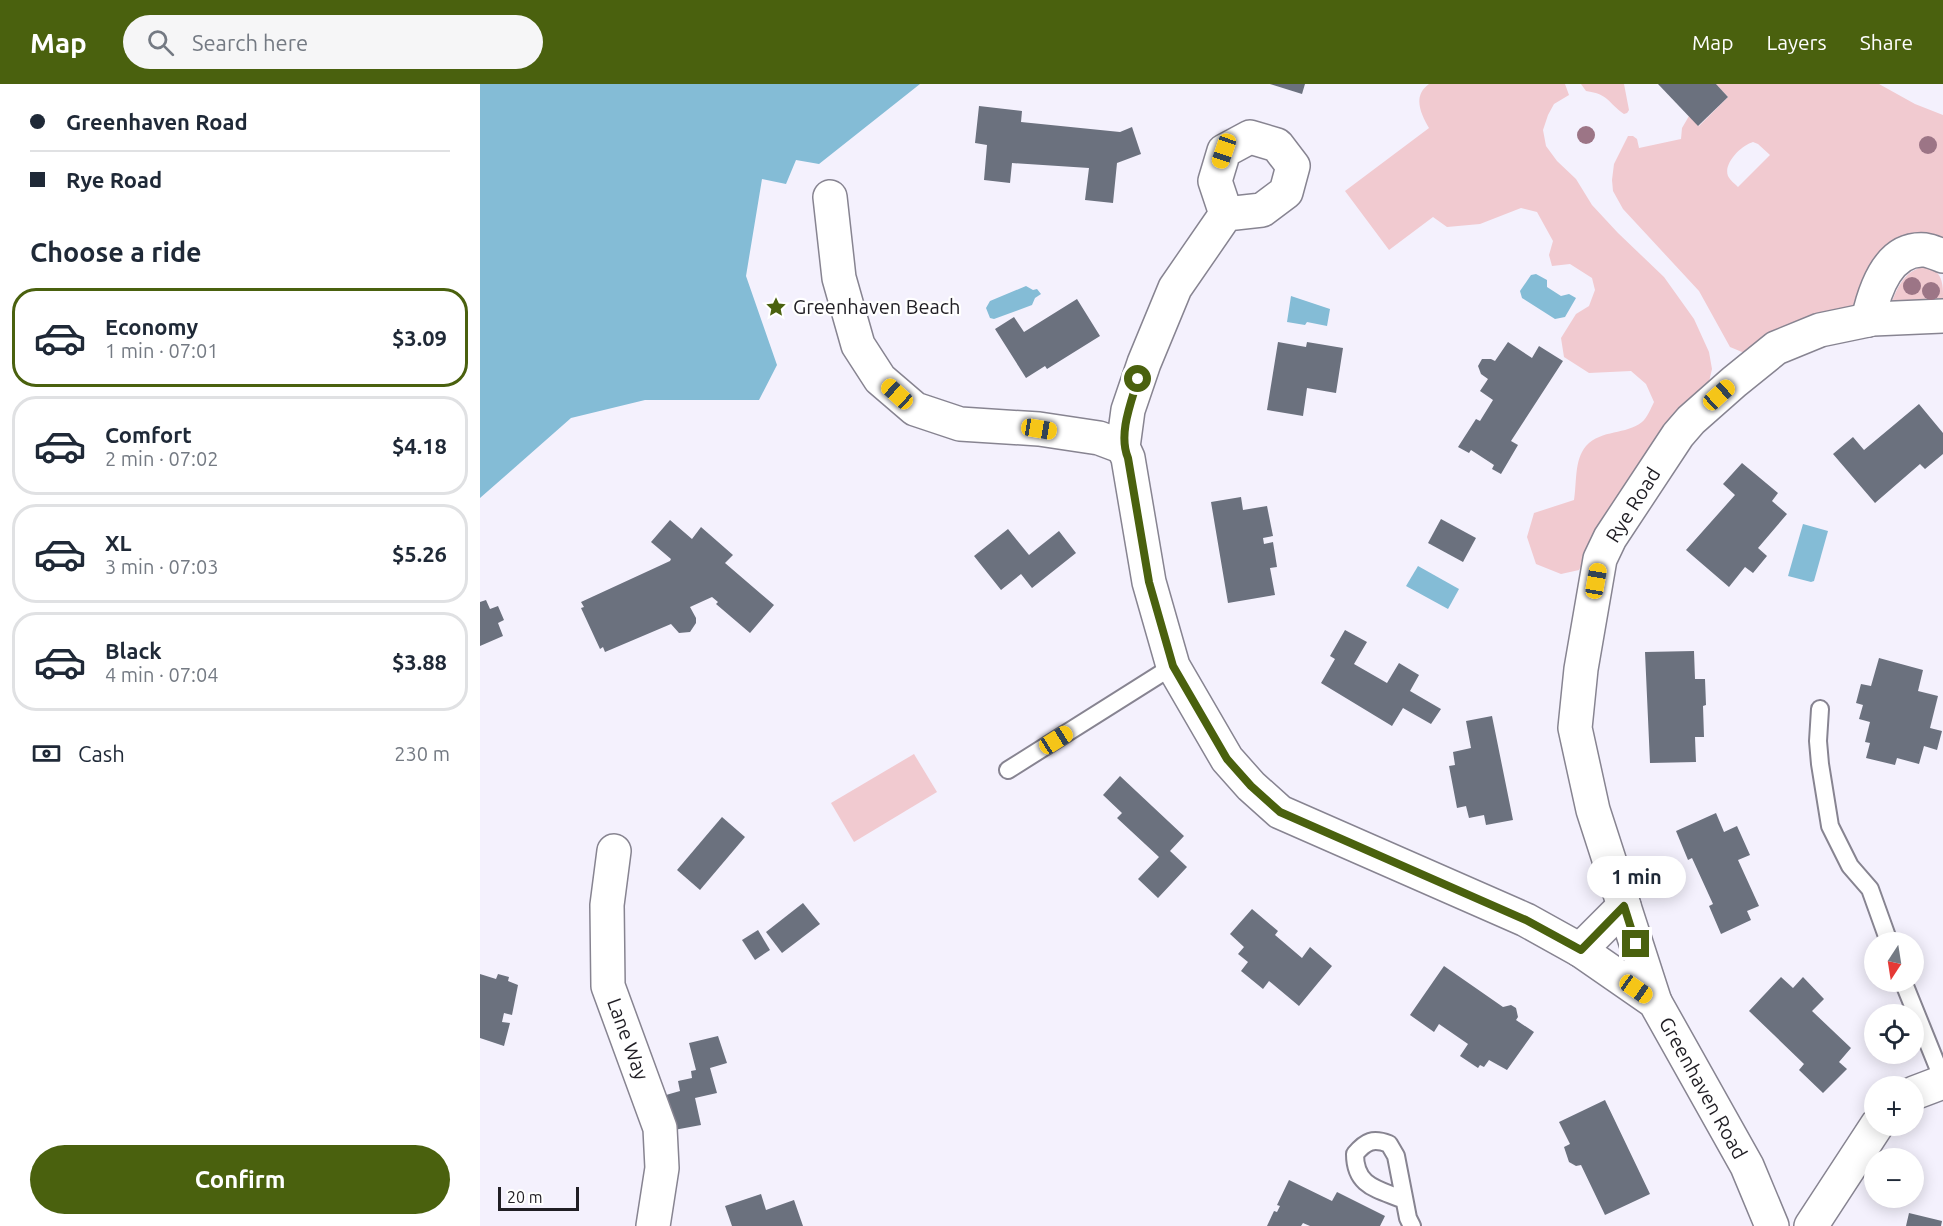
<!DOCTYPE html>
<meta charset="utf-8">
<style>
body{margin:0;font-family:Ubuntu,sans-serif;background:#f6f6f7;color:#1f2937;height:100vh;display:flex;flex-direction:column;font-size:22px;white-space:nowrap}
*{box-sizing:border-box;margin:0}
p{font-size:20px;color:#747a83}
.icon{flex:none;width:33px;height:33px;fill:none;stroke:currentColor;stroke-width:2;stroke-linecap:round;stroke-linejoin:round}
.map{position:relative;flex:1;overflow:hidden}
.panel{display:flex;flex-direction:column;background:#fff;width:480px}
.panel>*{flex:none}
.top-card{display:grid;align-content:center;height:132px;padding:0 30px;background:#fff}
.needle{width:39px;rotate:192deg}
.tools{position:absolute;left:1384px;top:848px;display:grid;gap:12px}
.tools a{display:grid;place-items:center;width:60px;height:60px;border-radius:50%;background:#fff;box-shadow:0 3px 15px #0003;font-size:30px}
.scale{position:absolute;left:18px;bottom:15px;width:81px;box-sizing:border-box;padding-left:6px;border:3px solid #201e24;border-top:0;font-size:16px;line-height:21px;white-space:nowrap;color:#201e24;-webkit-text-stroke:4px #fff;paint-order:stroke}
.end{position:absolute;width:27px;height:27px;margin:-14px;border:8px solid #4a610e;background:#fff;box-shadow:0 0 0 3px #fff}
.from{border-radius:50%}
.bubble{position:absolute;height:42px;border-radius:21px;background:#fff;box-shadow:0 3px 15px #0003;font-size:20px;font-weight:700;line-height:42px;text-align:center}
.car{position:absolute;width:18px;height:36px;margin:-18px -9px;border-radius:8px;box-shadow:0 0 4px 2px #0007;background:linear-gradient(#f5c518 24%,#345 0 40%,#f5c518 0 76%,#345 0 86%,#f5c518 0)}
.top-card b{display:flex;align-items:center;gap:21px;height:57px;font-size:22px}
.top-card b+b{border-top:2px solid #e0e1e3}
.top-card i{width:15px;height:15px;background:#1f2937}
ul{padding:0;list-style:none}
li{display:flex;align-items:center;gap:18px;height:99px;margin:0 12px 9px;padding:0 18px;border:3px solid #e0e1e3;border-radius:24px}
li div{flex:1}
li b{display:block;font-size:22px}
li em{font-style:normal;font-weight:700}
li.current{border-color:#4a610e}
li>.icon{width:54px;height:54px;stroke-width:1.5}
h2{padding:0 30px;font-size:27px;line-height:72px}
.pay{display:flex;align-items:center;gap:15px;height:66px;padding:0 30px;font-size:22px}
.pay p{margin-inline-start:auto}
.cta{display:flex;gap:12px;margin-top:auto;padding:12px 30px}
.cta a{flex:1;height:69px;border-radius:36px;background:#4a610e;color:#fff;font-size:24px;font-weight:700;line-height:69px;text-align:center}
header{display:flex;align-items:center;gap:36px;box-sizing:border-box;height:84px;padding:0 30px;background:#4a610e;color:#fff}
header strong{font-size:28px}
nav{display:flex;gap:33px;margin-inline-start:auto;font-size:21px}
.search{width:420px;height:54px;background:#f6f6f7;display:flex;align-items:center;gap:15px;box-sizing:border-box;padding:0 21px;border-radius:33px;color:#747a83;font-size:22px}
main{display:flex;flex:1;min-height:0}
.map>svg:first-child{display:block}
</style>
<header>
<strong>Map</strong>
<div class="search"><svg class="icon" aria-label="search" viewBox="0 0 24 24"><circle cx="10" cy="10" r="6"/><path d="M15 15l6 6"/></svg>Search here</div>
<nav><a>Map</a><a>Layers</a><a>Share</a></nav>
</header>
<main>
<section class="panel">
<div class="top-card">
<b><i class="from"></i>Greenhaven Road</b>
<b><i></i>Rye Road</b>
</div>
<h2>Choose a ride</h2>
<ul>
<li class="current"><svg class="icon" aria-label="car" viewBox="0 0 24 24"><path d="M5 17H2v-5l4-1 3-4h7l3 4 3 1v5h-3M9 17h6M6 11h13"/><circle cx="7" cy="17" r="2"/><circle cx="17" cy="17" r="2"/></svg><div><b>Economy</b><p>1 min · 07:01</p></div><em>$3.09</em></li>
<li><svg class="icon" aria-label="car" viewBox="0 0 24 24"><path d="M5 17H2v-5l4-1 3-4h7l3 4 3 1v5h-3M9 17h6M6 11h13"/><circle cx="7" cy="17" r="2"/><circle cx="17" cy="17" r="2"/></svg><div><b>Comfort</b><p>2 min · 07:02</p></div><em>$4.18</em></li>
<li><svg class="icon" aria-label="car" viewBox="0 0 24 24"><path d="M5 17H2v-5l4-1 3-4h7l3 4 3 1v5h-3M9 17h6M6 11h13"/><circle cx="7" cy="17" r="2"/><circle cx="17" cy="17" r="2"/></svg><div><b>XL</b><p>3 min · 07:03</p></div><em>$5.26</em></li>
<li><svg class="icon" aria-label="car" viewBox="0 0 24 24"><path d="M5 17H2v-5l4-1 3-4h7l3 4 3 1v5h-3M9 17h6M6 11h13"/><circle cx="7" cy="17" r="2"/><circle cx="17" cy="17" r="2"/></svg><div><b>Black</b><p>4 min · 07:04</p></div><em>$3.88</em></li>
</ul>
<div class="pay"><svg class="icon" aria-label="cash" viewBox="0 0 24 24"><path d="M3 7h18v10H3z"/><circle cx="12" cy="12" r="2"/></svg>Cash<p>230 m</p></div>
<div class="cta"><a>Confirm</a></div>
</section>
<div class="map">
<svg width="1463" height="1142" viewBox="0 0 1463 1142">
<rect width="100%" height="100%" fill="#f4f1fd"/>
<!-- green -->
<g fill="#f1cad0" fill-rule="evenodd">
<path d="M949,0H1085L1089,11L1074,20L1068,31L1063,46L1066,62L1077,77L1096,95L1112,121L1138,149L1184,193L1214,235L1229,268L1232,285L1228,302L1139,415L1099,486L1081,490L1056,480L1047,453L1054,429L1094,416C1097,399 1094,376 1106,362C1122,345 1146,351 1162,338C1167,334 1171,324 1174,318L1166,300L1151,287L1109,289L1084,273L1081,254L1096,230L1109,222L1115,206L1112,194L1090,180L1072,182L1069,171L1073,157L1057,128L1041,124L1000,140L967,143L953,133L909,166L865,107L949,44C941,30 932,12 949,0Z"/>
<path d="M1101,0H1144L1149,26L1147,29L1144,30C1128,19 1129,10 1106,7Z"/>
<path d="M1236,0H1399L1435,20L1463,31V159L1377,224L1272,268H1262L1250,263L1219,207L1143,125L1133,107L1132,96L1134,80L1148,52H1153L1157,55L1159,64L1201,55L1202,44L1209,32L1219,42L1248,13ZM1273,58L1278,60L1290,71L1258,103C1255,100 1250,96 1248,92C1243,79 1262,61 1273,58Z"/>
<path d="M1449,182C1463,191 1463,199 1463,217L1410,223C1417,203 1425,184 1449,182Z"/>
<path d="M434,670L457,708L374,758L351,719Z"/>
</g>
<!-- water -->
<g fill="#84bcd6">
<path d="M0,0H440L339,80L316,76L306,100L282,95L266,192L297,281L279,316H165L91,334L0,414Z"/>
<path d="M1056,190L1067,196V203L1081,212L1089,210L1096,214L1085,233L1075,235L1042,214L1040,207L1051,191Z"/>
<path d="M546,202L553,206L557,205L561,210L555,214L552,221L514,235L510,234L506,224L510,217Z"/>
<path d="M811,212L850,225L847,242L827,238L825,241L807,238Z"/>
<path d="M1323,440L1348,447L1334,497L1331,498L1308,492Z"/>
<path d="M938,482L979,505L968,525L926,502Z"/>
</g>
<!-- building -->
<g fill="#6b717e">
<path d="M790,0H825L822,10Z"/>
<path d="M1178,0H1236L1248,13L1218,42Z"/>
<path d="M499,22L542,27L541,38L640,48L652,43L661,70L637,79L633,119L605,116L609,84L532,79L530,99L504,96L507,61L495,59Z"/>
<path d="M597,215L620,252L567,285L565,282L546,294L515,245L534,233L544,248Z"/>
<path d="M798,258L826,263L827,258L863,264L856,309L827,304L823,332L787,326Z"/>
<path d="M1028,258L1052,274L1059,262L1083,277L1031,357L1038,361L1021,390L1012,385L1014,381L991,366L989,369L978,363L996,335L1000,337L1013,316L1000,307L1008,295L1001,290L998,282L1002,275H1011L1015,277Z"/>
<path d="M1439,320L1463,349V370L1445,385L1440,380L1395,419L1353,370L1373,353L1384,366Z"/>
<path d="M1262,379L1298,409L1292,417L1307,430L1278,464L1287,472L1273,489L1265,483L1249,503L1206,466L1255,411L1243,400Z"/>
<path d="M761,413L763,426L787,422L793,452L783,454L784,460L793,458L797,483L790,484L795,511L748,519L731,418Z"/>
<path d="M961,435L996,454L983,478L948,459Z"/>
<path d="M190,436L212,455L221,443L253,471L245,479L294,521L270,549L236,520L238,518L232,513L210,523L216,534V539L210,548L199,549L191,540L125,568L123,563L120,565L101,524L104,523L101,518L190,477L191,475L171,458Z"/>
<path d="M528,445L549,471L579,447L596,469L552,504L541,490L521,506L494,472Z"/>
<path d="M6,516L10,525L18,522L24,536L18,539L23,552L0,562V518Z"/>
<path d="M865,546L887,558L874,580L907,599L919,579L939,591L930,607L961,625L951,640L923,624L912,642L841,599L855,575L850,572Z"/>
<path d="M1214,567L1215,595H1225L1226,621L1223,622L1224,653H1215L1216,678L1170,679L1165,568Z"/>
<path d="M1399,574L1443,586L1438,607L1458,612L1450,644L1462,647L1457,666L1444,662L1439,680L1417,674L1415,681L1386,674L1390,659L1385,658L1390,638L1379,635L1383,621L1376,619L1381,600L1391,602Z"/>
<path d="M1012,632L1033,736L1006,741L1004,731L989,734L986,722L977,724L969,682L975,681L973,668L991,664L986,637Z"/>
<path d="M640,692L704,752L690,767L707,783L678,814L658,795L679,773L637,734L642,729L623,711Z"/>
<path d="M1236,729L1244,748L1257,742L1270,771L1258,776L1279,822L1267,827L1271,836L1241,850L1229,822L1233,820L1212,774L1208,776L1196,747Z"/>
<path d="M242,733L265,753L220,806L197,786Z"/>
<path d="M323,819L340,840L302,869L286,848Z"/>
<path d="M772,825L798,847L795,851L822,874L830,863L852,882L819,922L789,897L783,905L761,887L768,878L758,870L764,863L750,850Z"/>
<path d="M278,846L290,866L275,876L262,856Z"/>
<path d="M964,882L1023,923L1031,921L1036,924L1038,933L1036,936L1054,948L1027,986L1009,976L1004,983L1000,981L998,984L980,972L988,960L959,940L954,948L930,931Z"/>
<path d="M0,890L16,895L18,890L29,893L28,897L38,901L32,931L24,929L22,938L30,939L24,962L0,954Z"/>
<path d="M1301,893L1313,904L1323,893L1344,915L1332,927L1371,964L1359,978L1367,985L1343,1009L1319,986L1324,980L1269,927Z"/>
<path d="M238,952L247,979L230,984L237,1009L215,1014L221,1041L194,1046L186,1011L200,1007L198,997L212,994L211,987L216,986L209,959Z"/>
<path d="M1125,1016L1170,1110L1125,1131L1101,1081L1096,1082L1089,1078L1084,1063L1090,1060L1079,1038Z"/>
<path d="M809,1096L852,1117L857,1108L905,1132L900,1142H830L823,1139L821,1142H787L794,1127L797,1128L800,1122L797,1121Z"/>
<path d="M281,1110L286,1126L314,1116L323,1142H252L245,1122Z"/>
<path d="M1429,1129L1462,1137L1461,1142H1426Z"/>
</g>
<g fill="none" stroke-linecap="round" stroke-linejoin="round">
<!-- lane casing -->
<g stroke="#878491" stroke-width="20">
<g id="lane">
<path d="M1340,625L1338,657L1340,680L1350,742L1370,782L1390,805L1409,858"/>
<path d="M528,686L693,582"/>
<path d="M1423,897L1463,996"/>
<path d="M924,1116C898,1105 875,1103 875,1070C886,1057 893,1054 909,1060L916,1072L928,1134L932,1142"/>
</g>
</g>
<!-- street casing -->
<g stroke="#878491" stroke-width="36">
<g id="street">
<path d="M350,113L359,194L378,261L400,295L435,325L480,340L559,345L619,354L643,363"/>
<path d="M746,130L735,97L744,67L770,53L797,61L813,82L806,108L782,126L746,130L695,204L664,279L648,326L643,363L648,374L669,498L693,582L747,675L771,702L800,728L1046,836L1100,866L1175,918L1267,1082L1292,1142"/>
<path d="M1388,236C1394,208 1407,163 1445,166C1451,167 1458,170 1463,172"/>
<path d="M134,767L127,821L128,902L180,1044L182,1084L173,1142"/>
<path d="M1100,866L1144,822"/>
<path d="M1175,918L1113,726L1095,644L1101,585L1120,475L1130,454L1198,351L1211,336L1254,298L1296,264L1340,246L1393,235L1463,232"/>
<path d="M1434,1009L1463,998"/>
<path d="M1331,1142L1397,1041"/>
</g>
</g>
<!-- lane -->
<use href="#lane" stroke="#fff" stroke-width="16"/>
<!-- street -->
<use href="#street" stroke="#fff" stroke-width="33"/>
</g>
<!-- trees -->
<g fill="#9c7586">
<circle cx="1106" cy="51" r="9"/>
<circle cx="1448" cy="61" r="9"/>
<circle cx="1432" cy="202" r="9"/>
<circle cx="1451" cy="207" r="9"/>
</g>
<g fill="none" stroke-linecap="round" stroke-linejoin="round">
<!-- route -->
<path stroke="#4a610e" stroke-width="8" d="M658,295C651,319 638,350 648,374L669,498L693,582L747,675L771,702L800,728L1046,836L1101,866L1144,822L1156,860"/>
</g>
<!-- icons -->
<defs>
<g id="sight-bare" transform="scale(1.62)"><path d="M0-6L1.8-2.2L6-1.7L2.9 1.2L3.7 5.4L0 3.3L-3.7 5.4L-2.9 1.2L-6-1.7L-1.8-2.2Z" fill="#4a610e" stroke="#fff" stroke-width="2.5" paint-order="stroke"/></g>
</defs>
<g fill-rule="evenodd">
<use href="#sight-bare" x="296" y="223"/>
</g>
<g text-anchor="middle" stroke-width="4.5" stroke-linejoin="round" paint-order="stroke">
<!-- poi labels -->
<g font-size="20" fill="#201e24" stroke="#fff" text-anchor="start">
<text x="313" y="230">Greenhaven Beach</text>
</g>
<!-- street labels -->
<g font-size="20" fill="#201e24" stroke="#fff">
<text transform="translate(1153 421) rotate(-58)" y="7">Rye Road</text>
<text transform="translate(148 955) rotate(70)" y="7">Lane Way</text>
<text transform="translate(1223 1004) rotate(61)" y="7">Greenhaven Road</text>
</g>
</g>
</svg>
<div class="tools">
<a><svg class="needle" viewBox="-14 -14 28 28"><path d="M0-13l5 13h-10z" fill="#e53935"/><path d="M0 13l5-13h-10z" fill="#747a83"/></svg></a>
<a><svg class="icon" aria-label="locate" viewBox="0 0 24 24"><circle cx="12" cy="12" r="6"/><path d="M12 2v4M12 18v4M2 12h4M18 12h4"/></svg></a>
<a>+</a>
<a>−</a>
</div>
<div class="scale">20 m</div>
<i class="end from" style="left:658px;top:295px"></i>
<i class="end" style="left:1156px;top:860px"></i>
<div class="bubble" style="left:1107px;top:772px;width:99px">1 min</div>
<i class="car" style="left:744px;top:67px;rotate:199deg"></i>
<i class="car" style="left:417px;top:310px;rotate:312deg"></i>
<i class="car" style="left:1239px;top:311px;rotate:48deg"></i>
<i class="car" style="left:559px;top:345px;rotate:99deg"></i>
<i class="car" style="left:1116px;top:497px;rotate:10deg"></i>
<i class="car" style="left:576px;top:656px;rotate:58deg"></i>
<i class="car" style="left:1156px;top:905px;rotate:125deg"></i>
</div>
</main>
